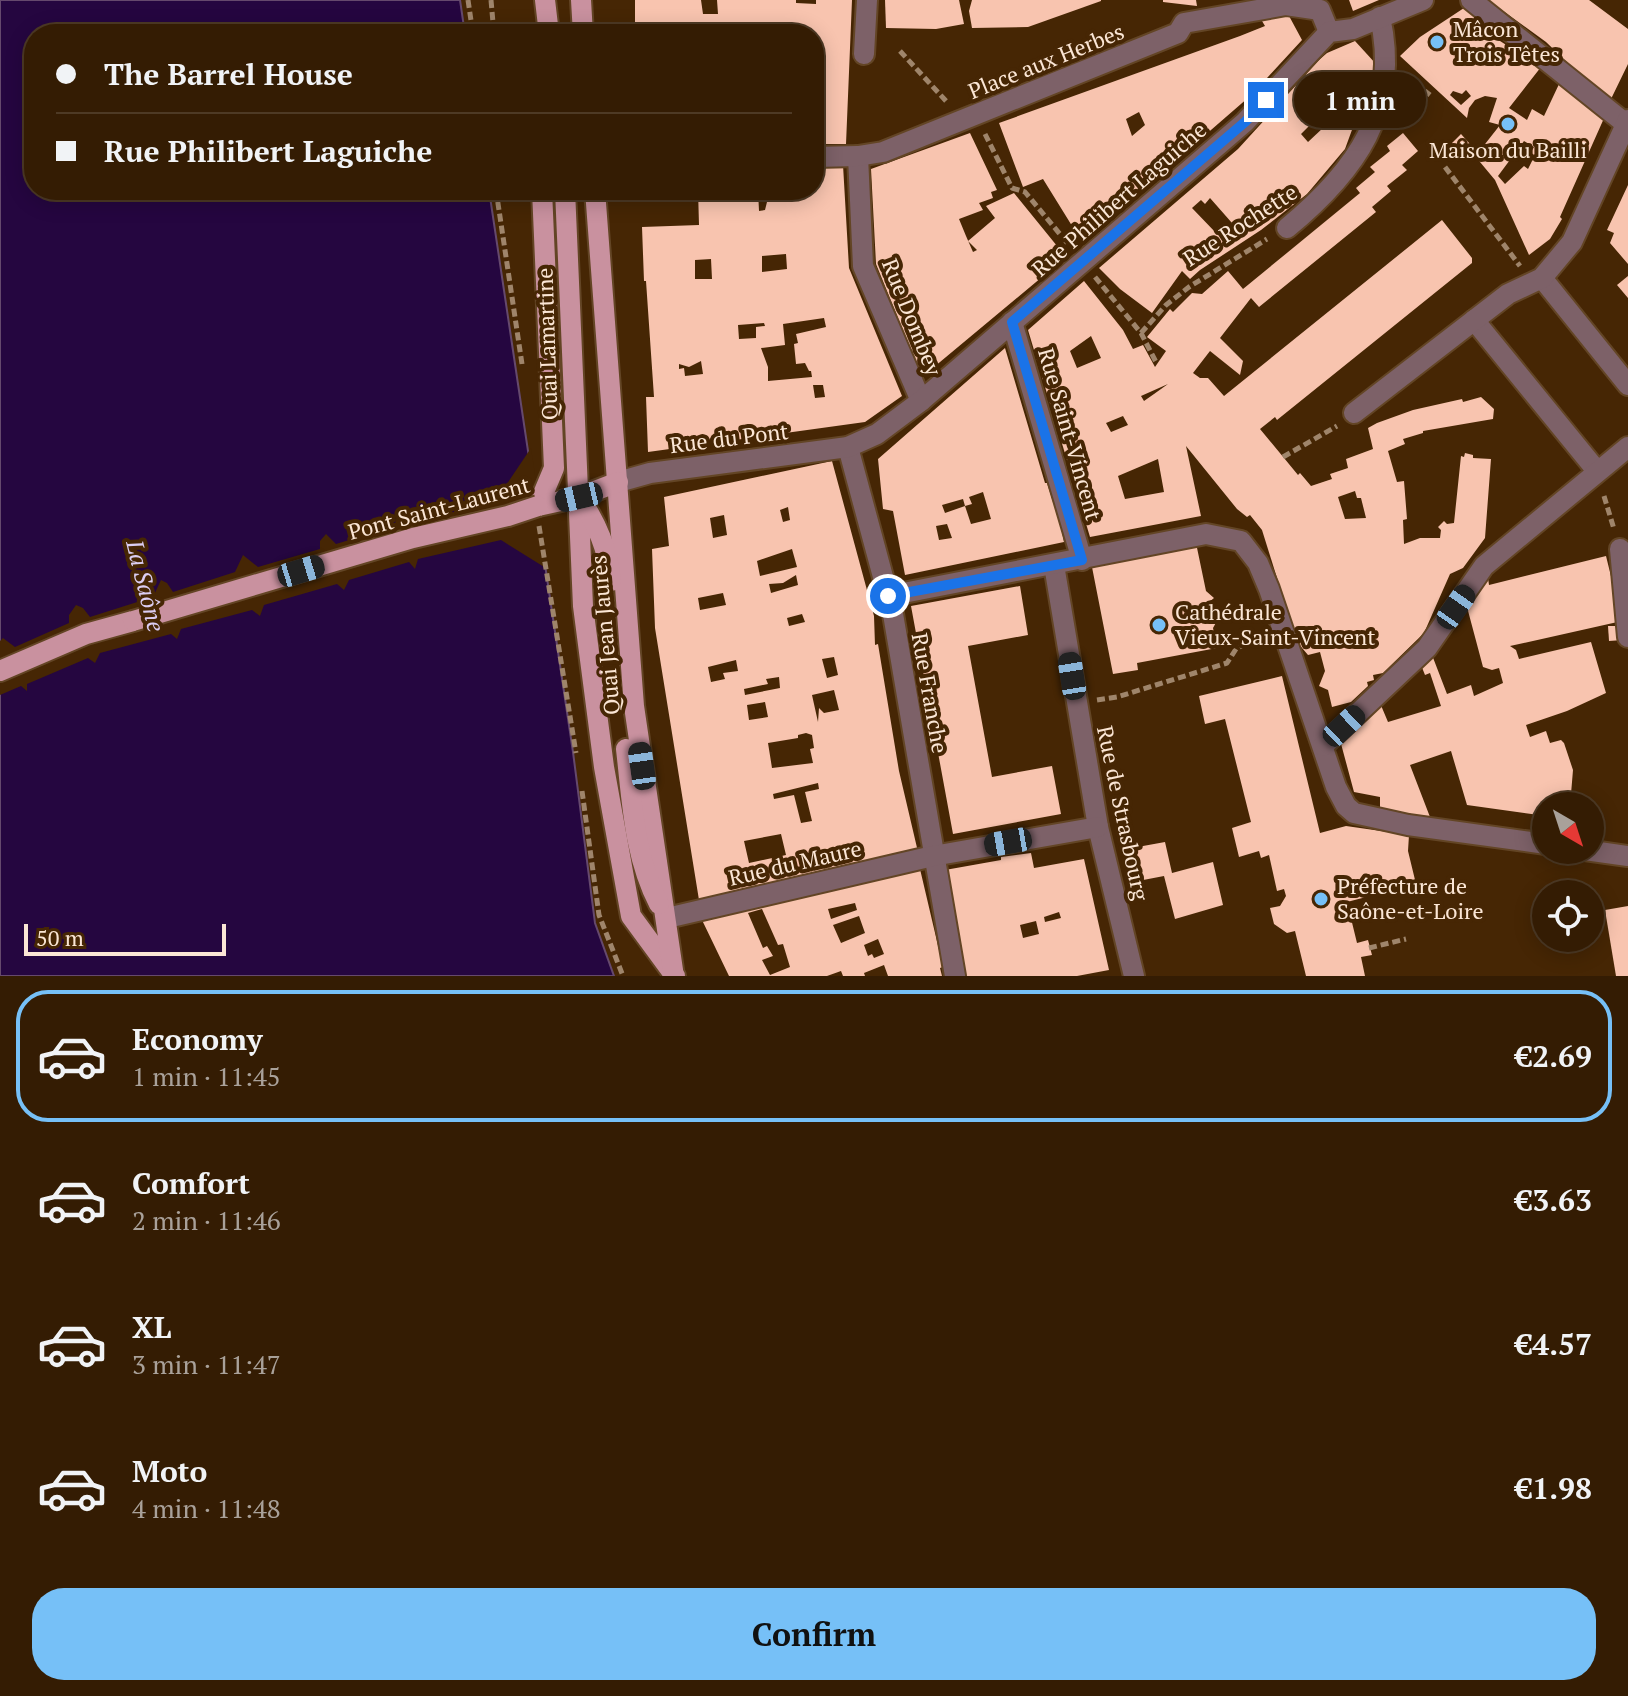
<!DOCTYPE html>
<meta charset="utf-8">
<style>
body{margin:0;font-family:"PT Serif",serif;background:#3c250d;color:#f1f3f6;height:100vh;display:flex;flex-direction:column;font-size:30px;white-space:nowrap}
*{box-sizing:border-box;margin:0}
p{font-size:26px;color:#a9a19a}
.icon{flex:none;width:44px;height:44px;fill:none;stroke:currentColor;stroke-width:2;stroke-linecap:round;stroke-linejoin:round}
.map{position:relative;height:976px;overflow:hidden}
.side{display:flex;flex-direction:column;background:#341c03;flex:1}
.side>*{flex:none}
.banner{position:absolute;left:24px;top:24px;width:800px;height:176px;border-radius:32px;box-shadow:0 4px 20px #0003,0 0 0 2px #4e3a25;display:grid;align-content:center;height:176px;padding:0 32px;background:#341c03}
.needle{width:52px;rotate:141deg}
.buttons{position:absolute;left:1532px;top:792px;display:grid;gap:16px}
.buttons a{display:grid;place-items:center;width:72px;height:72px;border-radius:50%;background:#341c03;box-shadow:0 4px 20px #0003,0 0 0 2px #4e3a25;font-size:40px}
.scale{position:absolute;left:24px;bottom:20px;width:202px;box-sizing:border-box;padding-left:8px;border:4px solid #fbe6d5;border-top:0;font-size:22px;line-height:28px;white-space:nowrap;color:#fbe6d5;-webkit-text-stroke:6px #462604;paint-order:stroke}
.end{position:absolute;width:36px;height:36px;margin:-18px;border:10px solid #1a73e8;background:#fff;box-shadow:0 0 0 4px #fff}
.from{border-radius:50%}
.bubble{position:absolute;height:56px;border-radius:28px;background:#341c03;box-shadow:0 4px 20px #0003,0 0 0 2px #4e3a25;font-size:26px;font-weight:700;line-height:56px;text-align:center}
.car{position:absolute;width:24px;height:48px;margin:-24px -12px;border-radius:10px;box-shadow:0 0 6px 2px #0007;background:linear-gradient(#222 24%,#8ab4d8 0 40%,#222 0 76%,#8ab4d8 0 86%,#222 0)}
.banner b{display:flex;align-items:center;gap:28px;height:76px;font-size:30px}
.banner b+b{border-top:2px solid #4e3a25}
.banner i{width:20px;height:20px;background:#f1f3f6}
ul{padding:14px 0 0;list-style:none}
li{display:flex;align-items:center;gap:24px;height:132px;margin:0 16px 12px;padding:0 16px;border:4px solid transparent;border-radius:32px}
li div{flex:1}
li b{display:block;font-size:30px}
li em{font-style:normal;font-weight:700}
li.active{border-color:#76c0f7}
li>.icon{width:72px;height:72px;stroke-width:1.5}
.cta{display:flex;gap:16px;margin-top:auto;padding:16px 32px}
.cta a{flex:1;height:92px;border-radius:32px;background:#76c0f7;color:#111;font-size:32px;font-weight:700;line-height:92px;text-align:center}
.map>svg:first-child{display:block}
</style>
<div class="map">
<svg width="1628" height="976" viewBox="0 0 1628 976">
<rect width="100%" height="100%" fill="#462604"/>
<!-- water -->
<path fill="#250640" stroke="#65496d" stroke-width="2" d="M0,0H460L465,34H34V190H489L573,752L595,923L614,976H0Z"/>
<!-- pier -->
<path fill="#462604" d="M531,448L549,570L501,540L418,559L415,569L409,562L349,580L344,590L337,584L264,605L260,616L252,610L181,629L177,639L171,634L100,653L95,663L88,658L27,684V691L21,686L0,695V641L3,638L15,647L69,623V615L76,605L83,608L90,617L153,597L161,580L167,583L173,592L235,572L243,555L258,567L320,549V541L326,534L336,544L395,526L396,511L400,507L406,509L413,521L485,505L487,494L492,486L500,494Z"/>
<!-- building -->
<g fill="#f8c4af" fill-rule="evenodd">
<path d="M635,0H701L703,14H718L717,0H796V3L816,4V0H852L846,144H814V34H723L722,28L689,25L688,34H635Z"/>
<path d="M885,0H959L964,24L936,29L886,28Z"/>
<path d="M972,0H1101V1L1028,27L972,28L969,11Z"/>
<path d="M1163,0H1196L1197,6L1163,2Z"/>
<path d="M1349,0H1379L1353,11Z"/>
<path d="M1488,0H1589L1628,29V64L1611,99L1571,66L1546,42Z"/>
<path d="M1464,8L1484,24L1500,41L1541,67L1509,108L1527,120L1532,109L1544,116L1560,82L1605,116L1560,217L1562,219L1550,239L1529,255L1495,180L1475,156L1470,161L1452,143L1461,134L1478,153L1500,125L1489,122L1497,98L1485,96L1475,100L1469,108L1467,118L1400,56L1420,37ZM1466,90L1471,96L1461,105L1450,95L1453,91L1462,94ZM1524,141L1534,147L1529,156L1533,159L1528,169L1524,166L1505,184L1498,176Z"/>
<path d="M1288,14L1302,40L1267,78L1249,97L1082,242L1043,179L1023,187L999,123L1240,36L1265,26L1262,21ZM1139,112L1145,125L1132,136L1126,119Z"/>
<path d="M1355,41L1376,64L1345,149L1307,194L1261,230L1200,270L1190,279L1182,271L1152,313L1120,289L1099,268L1238,149L1319,60L1327,53ZM1316,119L1324,127L1308,142L1301,134ZM1210,198L1232,223L1217,234L1192,208L1201,200L1205,204Z"/>
<path d="M970,133L997,190L991,192L993,198L979,203L983,210L959,219L966,236L973,252L977,250L968,241L995,218L986,206L1014,193L1066,257L922,377L876,264L871,169Z"/>
<path d="M1403,133L1418,151L1402,165L1407,170L1387,186L1391,191L1372,207L1376,212L1259,307L1251,298L1220,338L1243,361L1240,375L1210,351L1193,373L1200,378H1208L1224,396L1442,220L1472,258V263L1277,420L1275,417L1260,429L1298,475L1300,473L1311,486L1332,479L1330,474L1348,468L1346,459L1373,449L1368,428L1377,423L1413,410L1462,399L1463,402L1481,397L1494,409L1493,419L1423,431V433L1403,439L1405,444L1388,451L1397,482L1404,481L1407,519L1403,520L1404,544L1420,538H1440L1441,530L1438,527L1444,521L1447,524L1454,523L1461,456L1464,457L1465,453L1473,455V458L1491,459L1485,538L1463,568L1450,574L1424,633L1383,673L1373,675L1374,680L1367,682L1368,686L1351,702L1332,707L1328,690L1319,686L1325,671L1320,652L1308,655L1297,642L1262,530L1250,515L1247,517L1237,509L1186,446L1201,516L1090,537L1028,330L1084,281L1123,330L1133,349L1143,345L1155,367L1166,351L1147,337L1170,309L1173,312L1192,293L1202,294L1228,271L1243,289L1360,193L1356,188L1375,172L1370,167L1390,151L1387,146ZM1091,336L1101,358L1077,368L1070,351ZM1168,384L1154,394L1144,401L1141,396ZM1123,416L1128,425L1111,432L1106,423ZM1158,459L1164,492L1125,499L1118,476ZM1355,491L1357,498H1361L1366,518L1345,519L1338,497Z"/>
<path d="M843,165L849,268L902,396L865,422L648,452L646,397H654L646,281H644L642,227L699,225L698,190H758L759,211L765,210L767,202H774V195H782V190H814V166ZM786,254L787,269L762,272V256ZM711,259L712,279H695V260ZM824,318L826,327L796,334L798,343L794,344L796,364L805,363L809,371H811L812,377L768,381V367L761,348L785,345L783,324ZM764,323L765,326L756,327V338L739,339L738,325ZM701,361L703,374L685,376L684,368L679,369V364L689,367ZM813,385H823L825,397L815,398Z"/>
<path d="M1628,185V264L1610,243L1614,233L1607,230Z"/>
<path d="M1628,276V298L1617,285Z"/>
<path d="M1005,348L1045,483H1047L1053,502H1056L1064,542L905,575L893,511L883,509L878,459ZM983,492L991,519L971,524L965,506L945,513L942,505L963,499L965,506L972,504L969,497ZM947,524L952,538L939,540L936,526Z"/>
<path d="M832,461L874,616L875,645L878,644L899,771L918,852L699,900L655,628L652,549L669,546L664,497ZM788,507L790,520L783,522L780,510ZM724,515L727,535L713,538L710,518ZM792,549L797,567L760,576L757,561ZM796,575L798,585L771,593L769,584L783,583ZM723,593L726,605L700,610L698,598ZM802,614L805,622L789,626L787,618ZM834,657L838,675L827,678L822,659ZM736,660L738,671L723,673L725,679L711,682L708,667ZM779,677L780,688L745,695L744,689L768,684L766,679ZM834,690L839,710L824,713L819,708L818,722L812,695ZM765,702L768,717L749,720L747,705ZM806,733L812,735L814,748L810,749L813,763L772,768L768,743L798,738V735ZM818,783L819,789L805,792L812,821L801,823L794,795L774,799L773,794ZM781,834L786,855L749,863L744,841Z"/>
<path d="M1196,543L1206,591L1214,598L1208,603L1211,618L1218,619L1213,628L1217,648L1137,663L1138,670L1113,674L1091,562Z"/>
<path d="M1606,556L1622,621L1510,646L1516,650L1519,659L1591,642L1606,693L1567,711L1526,725L1530,737L1546,731L1550,743L1561,740L1564,743L1573,770L1570,806H1546V816L1467,805L1451,751L1410,765L1430,817L1380,813V797L1354,792L1340,740L1380,703L1388,722L1441,706L1430,673L1425,675L1421,665L1432,655L1447,694L1471,685L1474,696L1503,683L1499,668L1492,670L1483,667L1467,607L1488,578L1489,585Z"/>
<path d="M1020,586L1028,635L968,646L992,777L1052,766L1061,814L953,834L911,606Z"/>
<path d="M1608,626H1623V640L1609,641Z"/>
<path d="M1282,676L1320,833L1346,826L1409,835L1408,851L1416,884L1347,902L1357,943L1368,940L1372,955L1361,957L1365,976H1306L1295,931L1287,933L1274,924L1270,908L1280,906L1286,896L1284,889L1277,891L1269,855L1261,858L1259,851L1239,857L1232,828L1251,822L1225,719L1205,724L1199,696Z"/>
<path d="M1165,842L1172,873L1213,862L1223,905L1175,919L1164,876L1138,881L1132,848Z"/>
<path d="M1031,853L1034,868L1084,859L1109,970L1077,976H962L960,963L963,962L945,870L1001,860V857ZM1059,912L1061,918L1045,922L1044,917ZM1036,921L1039,934L1023,938L1020,925Z"/>
<path d="M920,869L943,967L940,968L942,976H888L884,965L864,973L865,976H843L841,971L827,976H729L702,920L759,904ZM855,903L857,910L831,919L828,909ZM762,909L778,945L783,944L790,967L770,975L762,960L773,956L767,946L763,948L748,913ZM859,916L865,933L841,943L833,925ZM878,939L884,954L874,958L872,954L868,956L864,945Z"/>
<path d="M1628,906V976H1616L1605,910Z"/>
</g>
<g fill="none" stroke-linecap="round" stroke-linejoin="round">
<!-- minor casing -->
<g stroke="#634525" stroke-width="24">
<g id="minor">
<path d="M1471,0L1626,124"/>
<path d="M864,54L867,0"/>
<path d="M858,156L863,266L921,401"/>
<path d="M814,157L858,156L883,152L1178,33L1184,23L1286,5L1320,10L1329,32"/>
<path d="M1287,228C1355,172 1401,110 1380,17"/>
<path d="M1542,278L1628,385"/>
<path d="M1474,320L1597,471"/>
<path d="M1012,322L1082,560"/>
<path d="M1354,413L1508,294L1542,278L1572,242L1628,120"/>
<path d="M848,447L893,614L955,976"/>
<path d="M618,482L650,473L848,447L877,434L921,401L1245,122L1329,32L1353,29L1423,0"/>
<path d="M1620,549L1628,637"/>
<path d="M1054,565L1098,827L1134,976"/>
<path d="M888,596L1206,534L1241,541L1258,563L1269,589L1336,787L1346,806L1354,813L1408,825L1546,844"/>
<path d="M1323,746L1427,648L1484,566L1628,447"/>
<path d="M1585,850L1628,856"/>
<path d="M667,918L933,856L1098,827"/>
</g>
</g>
<!-- major casing -->
<g stroke="#634525" stroke-width="24">
<g id="major">
<path d="M545,0L549,34"/>
<path d="M581,0L583,34"/>
<path d="M565,190L583,606L604,767L631,916L675,976"/>
<path d="M595,190L634,706L673,970"/>
<path d="M579,497C597,524 608,549 611,581"/>
<path d="M538,506L554,468L542,190"/>
<path d="M538,506L579,497L618,482"/>
<path d="M0,671L86,634L133,621"/>
<path d="M626,749C632,801 634,857 659,904"/>
</g>
</g>
<!-- path -->
<g stroke="#9f856b" stroke-width="5" stroke-dasharray="8 4" stroke-linecap="butt">
<path d="M468,0L473,34"/>
<path d="M491,0L494,34"/>
<path d="M900,51L946,101"/>
<path d="M1406,76L1430,95"/>
<path d="M985,134L1012,188L1025,192L1069,245"/>
<path d="M1445,167L1520,266"/>
<path d="M496,190L522,364"/>
<path d="M1095,277L1141,333L1157,364"/>
<path d="M1141,333L1166,305L1189,287L1267,239"/>
<path d="M1283,457L1337,426"/>
<path d="M1604,496L1614,529"/>
<path d="M539,526L576,753"/>
<path d="M1097,700L1117,697L1227,663L1236,649L1262,634"/>
<path d="M582,791L599,915L623,976"/>
<path d="M1369,948L1406,939"/>
</g>
<!-- minor -->
<use href="#minor" stroke="#7d6168" stroke-width="20"/>
<!-- major -->
<use href="#major" stroke="#c9919f" stroke-width="20"/>
<!-- major-bridge casing -->
<g stroke="#634525" stroke-width="24" stroke-linecap="butt">
<path id="major-bridge" d="M133,621L413,538L508,516L538,506"/>
</g>
<!-- major-bridge -->
<use href="#major-bridge" stroke="#c9919f" stroke-width="20"/>
</g>
<g fill="none" stroke-linecap="round" stroke-linejoin="round">
<!-- route -->
<path stroke="#1a73e8" stroke-width="10" d="M888,596L1082,560L1012,322L1245,122L1266,100"/>
</g>
<!-- markers -->
<g fill="#76c0f7" stroke="#462604" stroke-width="3">
<circle cx="1437" cy="42" r="8"/>
<circle cx="1508" cy="124" r="8"/>
<circle cx="1159" cy="625" r="8"/>
<circle cx="1321" cy="899" r="8"/>
</g>
<g text-anchor="middle" stroke-width="8" stroke-linejoin="round" paint-order="stroke">
<!-- poi labels -->
<g font-size="22" fill="#fbe6d5" stroke="#462604" text-anchor="start">
<text x="1453" y="37">Mâcon<tspan x="1453" dy="25">Trois Têtes</tspan></text>
<text x="1508" y="158" text-anchor="middle">Maison du Bailli</text>
<text x="1175" y="620">Cathédrale<tspan x="1175" dy="25">Vieux-Saint-Vincent</tspan></text>
<text x="1337" y="894">Préfecture de<tspan x="1337" dy="25">Saône-et-Loire</tspan></text>
</g>
<!-- street labels -->
<g font-size="22" fill="#fbe6d5" stroke="#462604">
<text transform="translate(1046 61) rotate(-22)" y="8">Place aux Herbes</text>
<text transform="translate(1119 199) rotate(-41)" y="8">Rue Philibert Laguiche</text>
<text transform="translate(1240 225) rotate(-33)" y="8">Rue Rochette</text>
<text transform="translate(912 317) rotate(68)" y="8">Rue Dombey</text>
<text transform="translate(547 344) rotate(-92)" y="8">Quai Lamartine</text>
<text transform="translate(1070 434) rotate(74)" y="8">Rue Saint-Vincent</text>
<text transform="translate(729 438) rotate(-7)" y="8">Rue du Pont</text>
<text transform="translate(439 508) rotate(-15)" y="8">Pont Saint-Laurent</text>
<text transform="translate(605 635) rotate(-95)" y="8">Quai Jean Jaurès</text>
<text transform="translate(930 693) rotate(80)" y="8">Rue Franche</text>
<text transform="translate(1123 813) rotate(78)" y="8">Rue de Strasbourg</text>
<text transform="translate(795 863) rotate(-13)" y="8">Rue du Maure</text>
</g>
<!-- water labels -->
<g font-size="24" font-style="italic" fill="#dbcdf2" stroke="#462604">
<text transform="translate(145 586) rotate(76)" y="8">La Saône</text>
</g>
</g>
</svg>
<div class="buttons">
<a><svg class="needle" viewBox="-14 -14 28 28"><path d="M0-13l5 13h-10z" fill="#e53935"/><path d="M0 13l5-13h-10z" fill="#a9a19a"/></svg></a>
<a><svg class="icon" aria-label="locate" viewBox="0 0 24 24"><circle cx="12" cy="12" r="6"/><path d="M12 2v4M12 18v4M2 12h4M18 12h4"/></svg></a>
</div>
<div class="scale">50 m</div>
<i class="end from" style="left:888px;top:596px"></i>
<i class="end" style="left:1266px;top:100px"></i>
<div class="bubble" style="left:1294px;top:72px;width:132px">1 min</div>
<i class="car" style="left:579px;top:497px;rotate:257deg"></i>
<i class="car" style="left:301px;top:571px;rotate:73deg"></i>
<i class="car" style="left:1456px;top:607px;rotate:35deg"></i>
<i class="car" style="left:1072px;top:676px;rotate:351deg"></i>
<i class="car" style="left:1344px;top:726px;rotate:47deg"></i>
<i class="car" style="left:642px;top:766px;rotate:352deg"></i>
<i class="car" style="left:1008px;top:842px;rotate:260deg"></i>
<div class="banner">
<b><i class="from"></i>The Barrel House</b>
<b><i></i>Rue Philibert Laguiche</b>
</div>
</div>
<section class="side">
<ul>
<li class="active"><svg class="icon" aria-label="car" viewBox="0 0 24 24"><path d="M5 17H2v-5l4-1 3-4h7l3 4 3 1v5h-3M9 17h6M6 11h13"/><circle cx="7" cy="17" r="2"/><circle cx="17" cy="17" r="2"/></svg><div><b>Economy</b><p>1 min · 11:45</p></div><em>€2.69</em></li>
<li><svg class="icon" aria-label="car" viewBox="0 0 24 24"><path d="M5 17H2v-5l4-1 3-4h7l3 4 3 1v5h-3M9 17h6M6 11h13"/><circle cx="7" cy="17" r="2"/><circle cx="17" cy="17" r="2"/></svg><div><b>Comfort</b><p>2 min · 11:46</p></div><em>€3.63</em></li>
<li><svg class="icon" aria-label="car" viewBox="0 0 24 24"><path d="M5 17H2v-5l4-1 3-4h7l3 4 3 1v5h-3M9 17h6M6 11h13"/><circle cx="7" cy="17" r="2"/><circle cx="17" cy="17" r="2"/></svg><div><b>XL</b><p>3 min · 11:47</p></div><em>€4.57</em></li>
<li><svg class="icon" aria-label="car" viewBox="0 0 24 24"><path d="M5 17H2v-5l4-1 3-4h7l3 4 3 1v5h-3M9 17h6M6 11h13"/><circle cx="7" cy="17" r="2"/><circle cx="17" cy="17" r="2"/></svg><div><b>Moto</b><p>4 min · 11:48</p></div><em>€1.98</em></li>
</ul>
<div class="cta"><a>Confirm</a></div>
</section>
